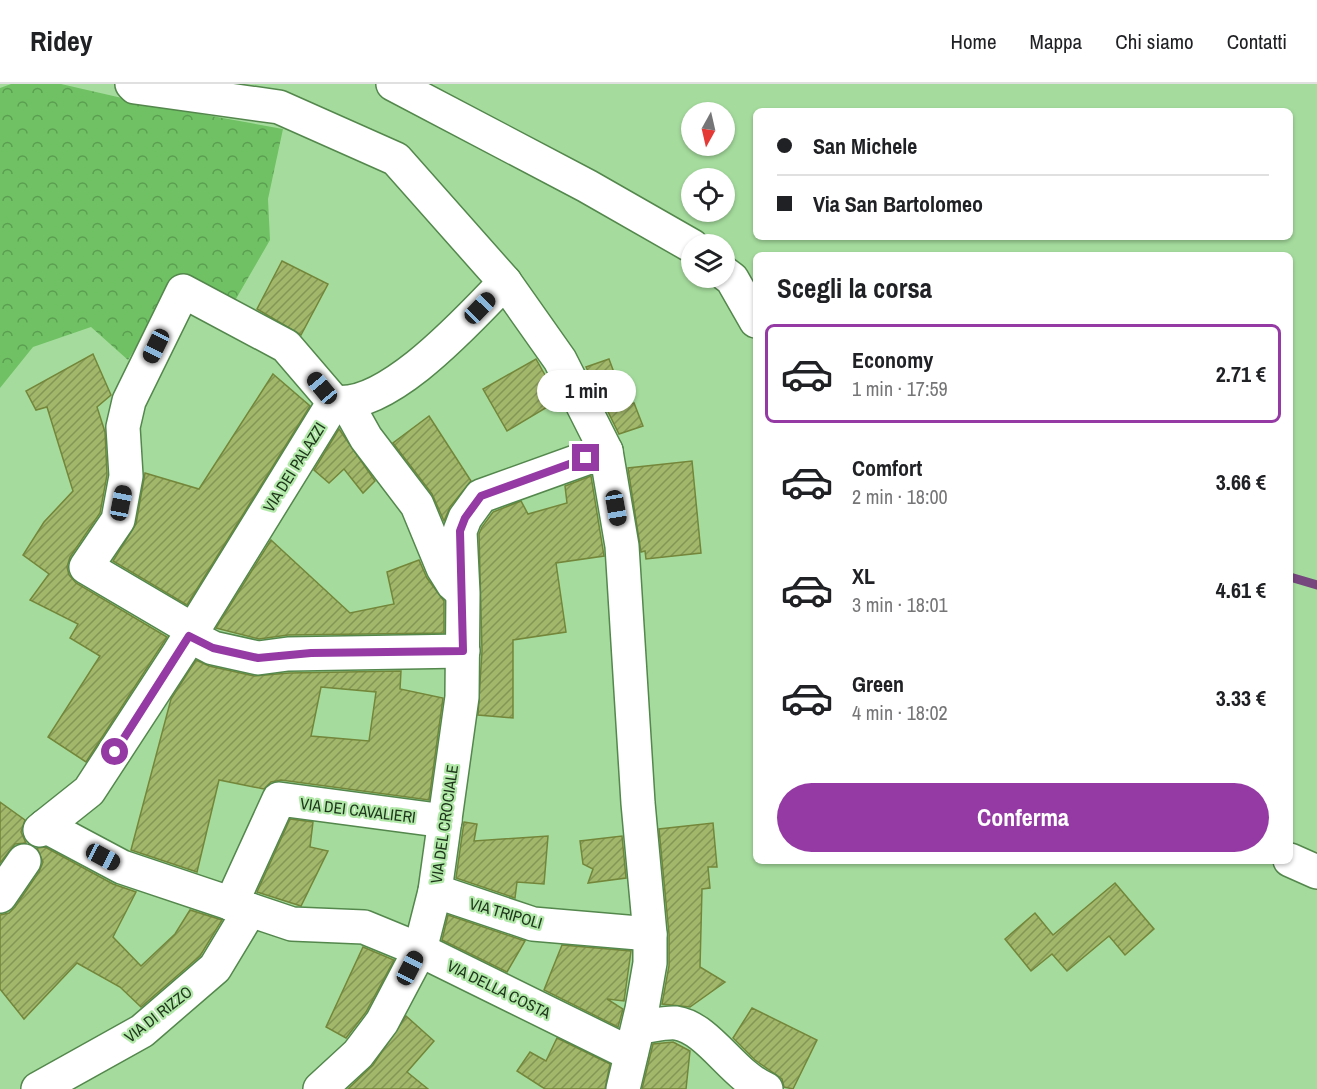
<!DOCTYPE html>
<html lang="it">
<meta charset="utf-8">
<style>
body{margin:0;font-family:"Archivo Narrow",sans-serif;background:#f2f2f2;color:#202124;height:100vh;display:flex;flex-direction:column;font-size:22px;white-space:nowrap}
*{box-sizing:border-box;margin:0}
p{font-size:20px;color:#757577}
.icon{flex:none;width:33px;height:33px;fill:none;stroke:currentColor;stroke-width:2;stroke-linecap:round;stroke-linejoin:round}
.map{position:relative;flex:1;overflow:hidden}
.sheet{position:absolute;left:753px;top:168px;width:540px;height:612px;display:flex;flex-direction:column;background:#fff;border-radius:9px;box-shadow:0 2px 4px #0004}
.sheet>*{flex:none}
.banner{position:absolute;left:753px;top:24px;width:540px;height:132px;border-radius:9px;box-shadow:0 2px 4px #0004;display:grid;align-content:center;height:132px;padding:0 24px;background:#fff}
.needle{width:39px;rotate:188deg}
.tools{position:absolute;left:681px;top:18px;display:grid;gap:12px}
.tools a{display:grid;place-items:center;width:54px;height:54px;border-radius:50%;background:#fff;box-shadow:0 2px 4px #0004;font-size:30px}
.end{position:absolute;width:27px;height:27px;margin:-14px;border:8px solid #953aa5;background:#fff;box-shadow:0 0 0 3px #fff}
.from{border-radius:50%}
.bubble{position:absolute;height:42px;border-radius:21px;background:#fff;box-shadow:0 2px 4px #0004;font-size:20px;font-weight:800;line-height:42px;text-align:center}
.car{position:absolute;width:18px;height:36px;margin:-18px -9px;border-radius:8px;box-shadow:0 0 4px 2px #0007;background:linear-gradient(#222 24%,#8ab4d8 0 40%,#222 0 76%,#8ab4d8 0 86%,#222 0)}
.banner b{display:flex;align-items:center;gap:21px;height:57px;font-size:22px}
.banner b+b{border-top:2px solid #e0e0e0}
.banner i{width:15px;height:15px;background:#202124}
ul{padding:0;list-style:none}
li{display:flex;align-items:center;gap:18px;height:99px;margin:0 12px 9px;padding:0 12px;border:3px solid transparent;border-radius:9px}
li div{flex:1}
li b{display:block;font-size:22px}
li em{font-style:normal;font-weight:800}
li.active{border-color:#953aa5}
li>.icon{width:54px;height:54px;stroke-width:1.5}
h2{padding:0 24px;font-size:27px;line-height:72px}
.action{display:flex;gap:12px;margin-top:auto;padding:12px 24px}
.action a{flex:1;height:69px;border-radius:36px;background:#953aa5;color:#fff;font-size:24px;font-weight:800;line-height:69px;text-align:center}
header{display:flex;align-items:center;gap:36px;box-sizing:border-box;height:84px;padding:0 30px;background:#fff;border-bottom:2px solid #e0e0e0}
header strong{font-size:28px}
nav{display:flex;gap:33px;margin-inline-start:auto;font-size:21px}
.map>svg:first-child{display:block}
</style>
<header>
<strong>Ridey</strong>
<nav><a>Home</a><a>Mappa</a><a>Chi siamo</a><a>Contatti</a></nav>
</header>
<div class="map">
<svg width="1317" height="1005" viewBox="0 0 1317 1005">
<defs>
<pattern id="forest-crowns" width="20" height="18" patternUnits="userSpaceOnUse" patternTransform="scale(1.5)"><rect width="20" height="18" fill="#6fc163"/><path d="M2 6a3 3 0 1 1 6 0M12 15a3 3 0 1 1 6 0" fill="none" stroke="#5b9e51"/></pattern>
<pattern id="building-hatch" width="6" height="6" patternUnits="userSpaceOnUse" patternTransform="scale(1.5)"><rect width="6" height="6" fill="#a2b76a"/><path d="M-1 1l2-2M0 6l6-6M5 7l2-2" fill="none" stroke="#839656"/></pattern>
</defs>
<rect width="100%" height="100%" fill="#a5dc9d"/>
<!-- forest -->
<path fill="url(#forest-crowns)" d="M11,0H61L157,22L283,45L268,115L270,156L233,220L179,193L128,276L91,243L33,263L0,304V4Z"/>
<g fill="none" stroke-linecap="round" stroke-linejoin="round">
<!-- stream -->
<path stroke="#76467e" stroke-width="9" d="M1290,493L1317,501"/>
</g>
<!-- building -->
<g fill="url(#building-hatch)" stroke="#73863a" stroke-width="1.5" fill-rule="evenodd">
<path d="M282,177L328,200L301,251L257,225Z"/>
<path d="M93,270L111,311L97,323L105,348L107,391L100,429L70,473L67,483L69,491L76,499L167,553L86,678L48,653L100,572L70,554L78,540L30,516L49,490L23,471L44,438L73,407L47,323L36,326L26,307Z"/>
<path d="M536,275L559,316L507,347L483,305Z"/>
<path d="M609,275L626,321L634,319L643,342L619,350L586,283Z"/>
<path d="M273,290L310,322L187,521L113,477L136,440L145,389L199,405Z"/>
<path d="M429,332L471,397L450,423L444,437L432,410L393,359Z"/>
<path d="M339,345L375,397L363,409L344,385L329,399L314,386Z"/>
<path d="M692,377L701,469L646,475L645,467L641,468L628,384Z"/>
<path d="M591,392L604,472L556,479L566,548L513,556V634L478,631L482,567L479,450L482,443L493,428L521,417L528,430L567,419L565,402Z"/>
<path d="M271,456L350,529L394,520L387,488L419,476L427,494L444,517V549L288,551L259,555L216,544Z"/>
<path d="M196,576L209,582L254,592L289,589L401,587L400,605L443,614L429,716L281,696L271,698L264,705L219,696L197,788L131,766L171,615ZM321,603L376,608L369,657L311,652Z"/>
<path d="M0,718L25,736L21,748L26,759L15,760L0,779Z"/>
<path d="M290,735L313,738L310,763L328,767L301,822L257,808Z"/>
<path d="M464,738L477,740L474,757L548,752L544,800L517,798L515,814L456,794Z"/>
<path d="M713,739L717,783H708L710,804L702,805L700,883L725,898L690,923L662,920L669,882V850L659,745Z"/>
<path d="M622,752L626,794L588,799L593,785L583,780L580,757Z"/>
<path d="M45,763L113,800L136,808L113,853L141,882L175,850L190,826L222,836L200,872L141,923L120,903L77,879L24,935L0,905V831L9,829L15,823L39,788L43,778L37,764Z"/>
<path d="M1115,799L1154,845L1125,871L1109,852L1067,887L1052,870L1031,887L1005,855L1035,829L1053,851Z"/>
<path d="M448,831L525,857L507,888L442,856Z"/>
<path d="M562,861L631,867L624,917L607,915L623,925L618,943L544,906Z"/>
<path d="M363,863L394,876L366,928L346,954L326,943Z"/>
<path d="M752,924L817,956L793,1005L784,1003L782,995L755,976L733,954Z"/>
<path d="M406,932L434,957L407,988L428,1005H348L373,981Z"/>
<path d="M557,954L610,980L605,1005H545L517,987L530,968L546,977Z"/>
<path d="M673,958L690,967L686,1005H642L653,960Z"/>
</g>
<g fill="none" stroke-linecap="round" stroke-linejoin="round">
<!-- minor casing -->
<g stroke="#53874c" stroke-width="36">
<g id="minor">
<path d="M132,0L135,3L279,23L396,75L505,198L560,276L606,367L622,462L638,719L650,850V879L642,925L623,1005"/>
<path d="M347,320L366,354L417,421L443,484L453,500L462,508"/>
<path d="M193,546L86,483L118,436L126,392L123,343L129,317L183,207L286,262L334,318"/>
<path d="M190,552L213,564L258,574L288,570L463,567"/>
<path d="M45,742L122,783L292,840L364,843L420,866L631,970"/>
<path d="M40,746L89,707L179,569L334,318C388,326 469,235 505,198"/>
<path d="M435,807L533,840L650,850"/>
<path d="M0,812L24,777"/>
<path d="M231,820L279,715L445,737"/>
<path d="M639,943C650,942 665,938 676,939C709,944 733,992 766,1005"/>
<path d="M38,1005L142,947L215,884L250,826"/>
<path d="M320,1005L358,970L382,938L420,866L435,807L462,613L463,509L460,447L465,434L481,412L606,367"/>
</g>
</g>
<!-- tertiary casing -->
<g stroke="#53874c" stroke-width="36">
<g id="tertiary">
<path d="M393,0L587,102L692,162"/>
<path d="M724,189L732,195L756,237"/>
<path d="M1290,776L1317,788"/>
</g>
</g>
<!-- minor -->
<use href="#minor" stroke="#fff" stroke-width="33"/>
<!-- tertiary -->
<use href="#tertiary" stroke="#fff" stroke-width="33"/>
</g>
<g fill="none" stroke-linecap="round" stroke-linejoin="round">
<!-- route -->
<path stroke="#953aa5" stroke-width="8" d="M115,668L189,552L213,564L258,574L311,569L463,567L460,447L465,434L481,412L586,374"/>
</g>
<g text-anchor="middle" stroke-width="4.5" stroke-linejoin="round" paint-order="stroke">
<!-- street labels -->
<g font-size="16" fill="#1e341b" stroke="#b2e9a9">
<text transform="translate(294 383) rotate(-58)" y="6">VIA DEI PALAZZI</text>
<text transform="translate(358 726) rotate(7)" y="6">VIA DEI CAVALIERI</text>
<text transform="translate(444 740) rotate(-82)" y="6">VIA DEL CROCIALE</text>
<text transform="translate(506 829) rotate(16)" y="6">VIA TRIPOLI</text>
<text transform="translate(499 905) rotate(26)" y="6">VIA DELLA COSTA</text>
<text transform="translate(158 930) rotate(-38)" y="6">VIA DI RIZZO</text>
</g>
</g>
</svg>
<div class="tools">
<a><svg class="needle" viewBox="-14 -14 28 28"><path d="M0-13l5 13h-10z" fill="#e53935"/><path d="M0 13l5-13h-10z" fill="#757577"/></svg></a>
<a><svg class="icon" aria-label="locate" viewBox="0 0 24 24"><circle cx="12" cy="12" r="6"/><path d="M12 2v4M12 18v4M2 12h4M18 12h4"/></svg></a>
<a><svg class="icon" aria-label="layers" viewBox="0 0 24 24"><path d="M12 4l9 5-9 5-9-5zM3 14l9 5 9-5"/></svg></a>
</div>
<i class="end from" style="left:115px;top:668px"></i>
<i class="end" style="left:586px;top:374px"></i>
<div class="bubble" style="left:537px;top:286px;width:99px">1 min</div>
<i class="car" style="left:480px;top:224px;rotate:44deg"></i>
<i class="car" style="left:156px;top:262px;rotate:206deg"></i>
<i class="car" style="left:322px;top:304px;rotate:320deg"></i>
<i class="car" style="left:121px;top:419px;rotate:11deg"></i>
<i class="car" style="left:616px;top:424px;rotate:170deg"></i>
<i class="car" style="left:103px;top:773px;rotate:118deg"></i>
<i class="car" style="left:410px;top:884px;rotate:27deg"></i>
<div class="banner">
<b><i class="from"></i>San Michele</b>
<b><i></i>Via San Bartolomeo</b>
</div>
<section class="sheet">
<h2>Scegli la corsa</h2>
<ul>
<li class="active"><svg class="icon" aria-label="car" viewBox="0 0 24 24"><path d="M5 17H2v-5l4-1 3-4h7l3 4 3 1v5h-3M9 17h6M6 11h13"/><circle cx="7" cy="17" r="2"/><circle cx="17" cy="17" r="2"/></svg><div><b>Economy</b><p>1 min · 17:59</p></div><em>2.71 €</em></li>
<li><svg class="icon" aria-label="car" viewBox="0 0 24 24"><path d="M5 17H2v-5l4-1 3-4h7l3 4 3 1v5h-3M9 17h6M6 11h13"/><circle cx="7" cy="17" r="2"/><circle cx="17" cy="17" r="2"/></svg><div><b>Comfort</b><p>2 min · 18:00</p></div><em>3.66 €</em></li>
<li><svg class="icon" aria-label="car" viewBox="0 0 24 24"><path d="M5 17H2v-5l4-1 3-4h7l3 4 3 1v5h-3M9 17h6M6 11h13"/><circle cx="7" cy="17" r="2"/><circle cx="17" cy="17" r="2"/></svg><div><b>XL</b><p>3 min · 18:01</p></div><em>4.61 €</em></li>
<li><svg class="icon" aria-label="car" viewBox="0 0 24 24"><path d="M5 17H2v-5l4-1 3-4h7l3 4 3 1v5h-3M9 17h6M6 11h13"/><circle cx="7" cy="17" r="2"/><circle cx="17" cy="17" r="2"/></svg><div><b>Green</b><p>4 min · 18:02</p></div><em>3.33 €</em></li>
</ul>
<div class="action"><a>Conferma</a></div>
</section>
</div>
